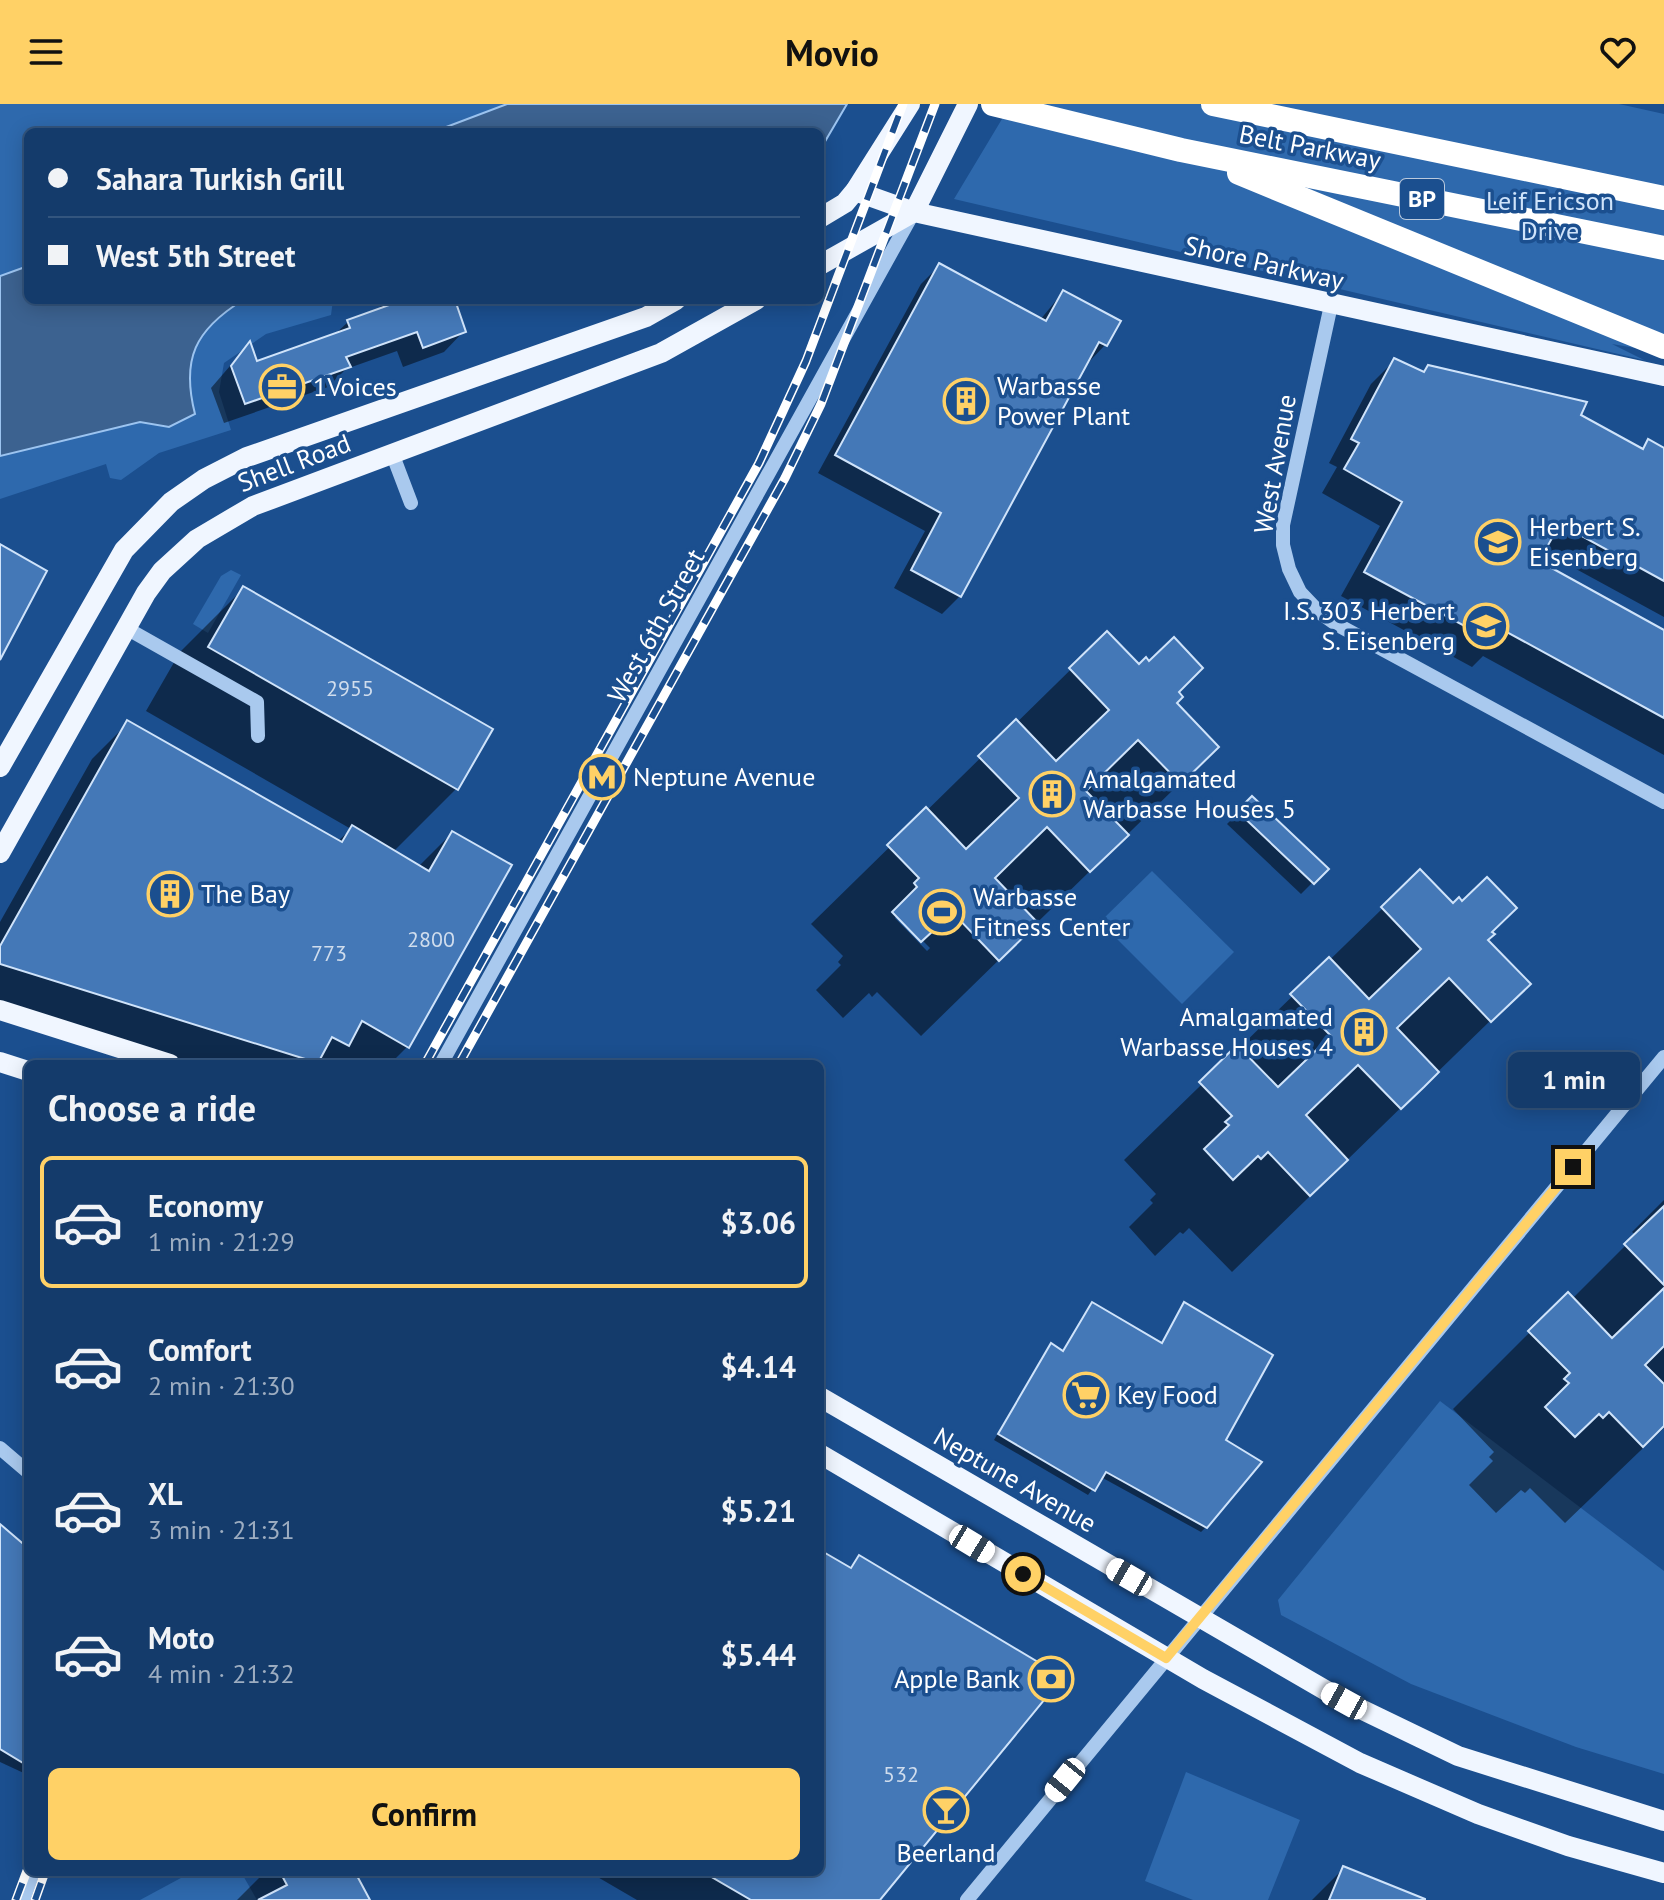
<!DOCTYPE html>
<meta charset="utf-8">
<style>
body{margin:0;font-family:"PT Sans",sans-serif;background:#1d4271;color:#f1f3f6;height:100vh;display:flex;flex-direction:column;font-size:30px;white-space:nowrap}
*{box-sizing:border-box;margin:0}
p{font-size:26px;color:#9dadc1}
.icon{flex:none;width:44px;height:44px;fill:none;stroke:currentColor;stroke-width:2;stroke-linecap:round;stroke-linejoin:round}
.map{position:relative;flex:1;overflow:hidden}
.side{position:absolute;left:24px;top:956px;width:800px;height:816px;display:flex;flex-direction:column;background:#143b6b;border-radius:12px;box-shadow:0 4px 20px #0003,0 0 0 2px #33557e}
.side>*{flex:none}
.hud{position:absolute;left:24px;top:24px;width:800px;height:176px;border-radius:12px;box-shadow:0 4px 20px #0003,0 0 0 2px #33557e;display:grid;align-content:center;height:176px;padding:0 24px;background:#143b6b}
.end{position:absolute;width:36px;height:36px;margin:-18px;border:10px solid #ffd166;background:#111;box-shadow:0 0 0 4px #111}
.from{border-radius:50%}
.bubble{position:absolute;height:56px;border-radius:12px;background:#143b6b;box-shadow:0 4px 20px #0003,0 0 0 2px #33557e;font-size:26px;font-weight:700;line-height:56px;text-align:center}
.car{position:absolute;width:24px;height:48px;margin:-24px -12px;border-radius:10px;box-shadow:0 0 6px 2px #0007;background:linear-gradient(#fff 24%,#345 0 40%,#fff 0 76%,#345 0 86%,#fff 0)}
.hud b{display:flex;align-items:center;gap:28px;height:76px;font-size:30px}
.hud b+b{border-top:2px solid #33557e}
.hud i{width:20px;height:20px;background:#f1f3f6}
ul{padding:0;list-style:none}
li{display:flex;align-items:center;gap:24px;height:132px;margin:0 16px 12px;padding:0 8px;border:4px solid transparent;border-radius:12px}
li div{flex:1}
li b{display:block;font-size:30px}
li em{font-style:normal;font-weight:700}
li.on{border-color:#ffd166}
li>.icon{width:72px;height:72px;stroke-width:1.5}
h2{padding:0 24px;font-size:36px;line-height:96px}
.primary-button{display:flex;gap:16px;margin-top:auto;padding:16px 24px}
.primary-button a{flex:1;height:92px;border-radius:12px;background:#ffd166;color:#111;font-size:32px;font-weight:700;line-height:92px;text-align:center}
header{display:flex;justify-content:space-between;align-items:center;height:104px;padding:0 24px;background:#ffd166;color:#111;font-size:36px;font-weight:700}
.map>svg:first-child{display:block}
</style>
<header><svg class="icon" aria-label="menu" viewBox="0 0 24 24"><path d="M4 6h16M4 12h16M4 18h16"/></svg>Movio<svg class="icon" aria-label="heart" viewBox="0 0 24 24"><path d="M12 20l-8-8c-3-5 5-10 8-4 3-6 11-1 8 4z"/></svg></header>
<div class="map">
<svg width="1664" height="1796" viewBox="0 0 1664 1796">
<rect width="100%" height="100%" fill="#1b4f8f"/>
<!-- green -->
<g fill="#2e69ad">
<path d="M0,0H507L433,28H28V162L0,172Z"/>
<path d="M1011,0H1619L1664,10V249L1612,240L1644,256L954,95Z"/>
<path d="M243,196H333L331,211L266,230L224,259L219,288L231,326L159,349L121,376L110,374L106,360L0,395V352L140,318L169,323L195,310C182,254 195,227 243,196Z"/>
<path d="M231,466L241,471L208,529L193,520L221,472Z"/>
<path d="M1152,767L1234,848L1182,900L1100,818Z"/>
<path d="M1440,1297L1664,1467V1670L1576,1643L1411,1580L1281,1511L1278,1496Z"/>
<path d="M1186,1668L1300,1716L1268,1796H1193L1145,1777Z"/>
<path d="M192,1768H241L257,1796H140Z"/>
</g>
<!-- water -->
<g fill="#3c6290" stroke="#9cc4f0" stroke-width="2">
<path d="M507,0H847L820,46V28H433Z"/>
<path d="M28,162V196H243C195,226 181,255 195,310L169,323L140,318L0,352V172Z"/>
</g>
<!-- shadow -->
<g fill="#0007" fill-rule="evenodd">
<path d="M939,162L1040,216L1063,188L1118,218L1105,241L1088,259L960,492L942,510L894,484L925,427L818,369L921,180Z"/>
<path d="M378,196H453L464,227L444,248L403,263L397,247L346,265L328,283L224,319L211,284L249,240L256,260L333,232L348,218L382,206Z"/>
<path d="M1395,256L1422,269L1428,263L1578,311L1640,346L1649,337L1664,346V513L1543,447L1537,458L1664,528V651L1483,552L1472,563L1341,492L1380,422L1322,389L1337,363L1329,359L1371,280Z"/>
<path d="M244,484L456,685L393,748L418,763L452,729L407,943L390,960H339L332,956L328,960H171L0,907V818L92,655L128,619L337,738L351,725L146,607L180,548Z"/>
<path d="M1107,530L1139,562L1176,588L1174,599L1217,643L921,932L877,888L872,893L869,889L843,914L816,886L841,861L838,858L843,852L811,820ZM897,811L930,844L927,847L895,814Z"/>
<path d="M1252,695L1326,765L1301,790L1227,720Z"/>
<path d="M1420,768L1453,802L1489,828L1486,836L1528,880L1232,1168L1189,1124L1183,1130L1180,1128L1155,1152L1129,1123L1153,1099L1150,1096L1156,1090L1124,1056Z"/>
<path d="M1664,1096V1324L1565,1419L1530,1384L1525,1389L1521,1386L1496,1409L1469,1381L1493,1357L1489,1353L1494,1348L1453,1305L1530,1228L1572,1195L1636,1131L1632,1128Z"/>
<path d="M1185,1200L1223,1337L1206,1423L1201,1428L1101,1373L1088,1391L994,1336L1046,1247L1052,1242L1062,1248L1092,1201L1160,1241Z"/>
<path d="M0,1423L28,1447V1671L0,1658Z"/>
<path d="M820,1449L848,1465L859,1454L877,1796H637L589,1768H820Z"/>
<path d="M1343,1765L1389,1796H1312Z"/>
<path d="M265,1768H353L367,1796H237Z"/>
</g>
<!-- building -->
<g fill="#4478b7" stroke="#cfe3fa" stroke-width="2">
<path d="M939,159L1046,217L1063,186L1121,217L1107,242L1099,238L961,493L911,466L941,409L835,351Z"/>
<path d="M403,196H455L466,228L423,244L417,228L346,253L351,263L245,300L231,262L250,237L257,257L350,224L347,216Z"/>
<path d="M1394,254L1424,268L1428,261L1587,298L1581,311L1643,345L1648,335L1664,344V477L1560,420L1539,457L1664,526V614L1505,527L1498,540L1364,468L1402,398L1344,365L1359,339L1351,335Z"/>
<path d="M0,440L47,467L0,556Z"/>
<path d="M243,482L493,625L458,686L208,543Z"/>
<path d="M1107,527L1139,560L1146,553L1149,557L1174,533L1203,564L1179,588L1183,593L1177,599L1219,643L1181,680L1138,636L1086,687L1129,731L1090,768L1047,723L995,774L1038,819L999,857L956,812L950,817L947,814L921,838L892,808L917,783L914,779L919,774L887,741L926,703L966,745L1019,694L978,652L1016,615L1056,657L1109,606L1069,564Z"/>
<path d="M127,616L342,738L352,721L429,767L452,727L512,761L409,944L362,917L349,942L332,933L318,959L0,860V842Z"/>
<path d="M1252,692L1329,765L1314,780L1237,707Z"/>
<path d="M1420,765L1453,799L1459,793L1462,797L1487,773L1517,804L1492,828L1495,830L1488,836L1531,880L1491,918L1449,874L1397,924L1439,968L1424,983L1401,1005L1358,961L1306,1011L1348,1056L1310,1092L1268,1048L1261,1055L1258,1052L1233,1076L1204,1045L1229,1021L1225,1018L1232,1012L1199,978L1237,941L1278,983L1331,932L1290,890L1329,853L1369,895L1421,845L1381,803Z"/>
<path d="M1664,1102V1181L1624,1140Z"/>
<path d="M1664,1184V1242L1645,1261L1664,1280V1322L1643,1343L1609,1308L1603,1314L1599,1310L1575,1333L1545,1303L1569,1279L1564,1275L1570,1269L1528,1227L1568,1188L1612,1234Z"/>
<path d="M1092,1198L1162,1239L1184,1198L1273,1251L1226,1336L1262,1358L1207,1424L1106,1368L1095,1387L998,1330L1051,1239L1063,1247Z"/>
<path d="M0,1420L28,1444V1662L0,1645Z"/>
<path d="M820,1446L851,1464L859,1451L1063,1573L880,1796H751L703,1768H820Z"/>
<path d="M1343,1762L1425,1795V1796H1329Z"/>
<path d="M280,1768H355L370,1796H258L287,1781Z"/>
</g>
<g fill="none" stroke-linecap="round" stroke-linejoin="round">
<!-- minor -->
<g stroke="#a9c9ee" stroke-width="14">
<path d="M1331,201L1283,421V441L1289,465L1300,488L1319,508L1336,520L1664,698"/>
<path d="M392,349L411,399"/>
<path d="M126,524L257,598L258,632"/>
<path d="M441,960L912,111"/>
<path d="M0,1344L28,1368"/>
<path d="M23,1796L33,1768"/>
<path d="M967,1796L1664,953"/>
</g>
<!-- major -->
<g stroke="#f0f6ff" stroke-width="20">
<path d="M855,87L914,108L1664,272"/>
<path d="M820,114L845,99L855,87L910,0"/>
<path d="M820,161L914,108L968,0"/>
<path d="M0,663L124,446L171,398L204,375L247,353L646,213L676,196"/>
<path d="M0,749L146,489L162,467L197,435L253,402L661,249L756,196"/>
<path d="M0,906L170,960"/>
<path d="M0,958L28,967"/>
<path d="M820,1293L1344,1597L1458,1652L1664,1717"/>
<path d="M820,1350L1203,1575L1360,1659L1478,1710L1568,1742L1664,1769"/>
</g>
<!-- highway -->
<g stroke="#fff" stroke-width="24">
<path d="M993,0L1181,46L1664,144"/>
<path d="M1213,0L1664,94"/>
<path d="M1239,69L1664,243"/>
</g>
<!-- rail casing -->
<g stroke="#fff" stroke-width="9">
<g id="rail">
<path d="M425,960L759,359L806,257L903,0"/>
<path d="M459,960L785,374L821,300L935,0"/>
<path d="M16,1796L28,1764"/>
<path d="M35,1796L45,1768"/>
</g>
</g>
<!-- rail -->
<use href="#rail" stroke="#1b4f8f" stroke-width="6" stroke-dasharray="18" stroke-linecap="butt"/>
</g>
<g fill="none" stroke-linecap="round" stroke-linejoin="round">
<!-- route -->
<path stroke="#ffd166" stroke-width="10" d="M1023,1470L1166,1554L1573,1063"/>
</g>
<!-- icons -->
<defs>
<g id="office-ring" transform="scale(2.3)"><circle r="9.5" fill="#1b4f8f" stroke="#ffd166" stroke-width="1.5"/><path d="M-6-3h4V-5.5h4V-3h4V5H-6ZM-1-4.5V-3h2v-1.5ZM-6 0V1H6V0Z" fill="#ffd166"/></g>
<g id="building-ring" transform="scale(2.3)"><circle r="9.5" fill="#1b4f8f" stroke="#ffd166" stroke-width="1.5"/><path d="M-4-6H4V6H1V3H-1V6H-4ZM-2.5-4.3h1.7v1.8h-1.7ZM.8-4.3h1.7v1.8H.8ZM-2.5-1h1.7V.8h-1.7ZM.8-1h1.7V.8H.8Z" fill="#ffd166"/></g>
<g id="school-ring" transform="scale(2.3)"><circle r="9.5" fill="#1b4f8f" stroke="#ffd166" stroke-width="1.5"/><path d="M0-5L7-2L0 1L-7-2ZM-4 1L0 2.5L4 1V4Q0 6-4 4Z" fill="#ffd166"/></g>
<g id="metro-ring" transform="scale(2.3)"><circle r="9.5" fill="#1b4f8f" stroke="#ffd166" stroke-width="1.5"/><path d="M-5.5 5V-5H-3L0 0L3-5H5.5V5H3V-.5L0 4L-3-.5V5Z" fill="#ffd166"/></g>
<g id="stadium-ring" transform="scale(2.3)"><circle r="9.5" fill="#1b4f8f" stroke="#ffd166" stroke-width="1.5"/><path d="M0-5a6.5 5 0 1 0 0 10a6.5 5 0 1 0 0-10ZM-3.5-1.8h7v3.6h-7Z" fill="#ffd166"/></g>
<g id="supermarket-ring" transform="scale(2.3)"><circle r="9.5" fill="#1b4f8f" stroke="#ffd166" stroke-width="1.5"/><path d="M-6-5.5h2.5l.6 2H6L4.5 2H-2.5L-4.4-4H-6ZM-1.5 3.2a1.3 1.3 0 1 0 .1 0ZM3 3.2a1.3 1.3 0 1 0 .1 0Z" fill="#ffd166"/></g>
<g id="bank-ring" transform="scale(2.3)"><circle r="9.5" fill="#1b4f8f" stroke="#ffd166" stroke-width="1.5"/><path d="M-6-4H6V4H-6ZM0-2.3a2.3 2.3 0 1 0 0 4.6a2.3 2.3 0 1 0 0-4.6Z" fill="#ffd166"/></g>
<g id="bar-ring" transform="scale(2.3)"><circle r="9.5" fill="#1b4f8f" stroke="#ffd166" stroke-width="1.5"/><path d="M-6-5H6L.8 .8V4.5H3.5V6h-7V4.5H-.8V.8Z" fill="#ffd166"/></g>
</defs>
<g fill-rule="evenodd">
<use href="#office-ring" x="282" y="283"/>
<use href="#building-ring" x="966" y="297"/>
<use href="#school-ring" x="1498" y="438"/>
<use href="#school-ring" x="1486" y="522"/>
<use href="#metro-ring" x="602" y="673"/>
<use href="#building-ring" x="1052" y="690"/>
<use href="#building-ring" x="170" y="790"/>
<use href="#stadium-ring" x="942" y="808"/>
<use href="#building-ring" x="1364" y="928"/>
<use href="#supermarket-ring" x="1086" y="1291"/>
<use href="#bank-ring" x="1051" y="1575"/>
<use href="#bar-ring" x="946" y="1706"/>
</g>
<g text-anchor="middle" stroke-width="7" stroke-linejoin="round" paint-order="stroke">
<!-- number labels -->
<g font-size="22" fill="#d0dded">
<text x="350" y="592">2955</text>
<text x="431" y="843">2800</text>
<text x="329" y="857">773</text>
<text x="901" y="1678">532</text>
</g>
<!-- shield labels -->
<rect fill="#1b4f8f" stroke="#bbcadd" stroke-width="2" x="1400" y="75" width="44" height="40" rx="6"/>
<g font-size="24" font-weight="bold" fill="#fff">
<text x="1422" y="103">BP</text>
</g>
<!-- street labels -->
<g font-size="26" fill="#fff" stroke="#1b4f8f">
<text transform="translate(1310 43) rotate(11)" y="9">Belt Parkway</text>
<text transform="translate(1264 159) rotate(13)" y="9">Shore Parkway</text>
<text transform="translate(294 359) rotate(-21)" y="9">Shell Road</text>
<text transform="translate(1275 360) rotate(-80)" y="9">West Avenue</text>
<text transform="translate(656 522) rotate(-61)" y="9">West 6th Street</text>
<text transform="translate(1015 1376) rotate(30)" y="9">Neptune Avenue</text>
</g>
<!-- park labels -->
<g font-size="26" fill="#cfe3fa" stroke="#1b4f8f">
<text x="1550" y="106">Leif Ericson<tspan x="1550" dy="30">Drive</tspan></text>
</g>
<!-- poi labels -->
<g font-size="26" fill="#fff" stroke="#1b4f8f" text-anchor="start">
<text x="997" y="291">Warbasse<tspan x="997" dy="30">Power Plant</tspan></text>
<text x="313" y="292">1Voices</text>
<text x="1529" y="432">Herbert S.<tspan x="1529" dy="30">Eisenberg</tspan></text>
<text x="1455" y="516" text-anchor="end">I.S. 303 Herbert<tspan x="1455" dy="30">S. Eisenberg</tspan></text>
<text x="633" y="682">Neptune Avenue</text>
<text x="1083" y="684">Amalgamated<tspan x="1083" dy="30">Warbasse Houses 5</tspan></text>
<text x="201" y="799">The Bay</text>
<text x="973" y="802">Warbasse<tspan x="973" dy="30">Fitness Center</tspan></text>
<text x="1333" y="922" text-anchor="end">Amalgamated<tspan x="1333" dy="30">Warbasse Houses 4</tspan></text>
<text x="1117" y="1300">Key Food</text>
<text x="1020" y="1584" text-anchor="end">Apple Bank</text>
<text x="946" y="1758" text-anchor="middle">Beerland</text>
</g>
</g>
</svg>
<i class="end from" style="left:1023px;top:1470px"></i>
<i class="end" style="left:1573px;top:1063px"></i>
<div class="bubble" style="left:1508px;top:948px;width:132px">1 min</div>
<i class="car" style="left:972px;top:1440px;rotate:121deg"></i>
<i class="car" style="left:1129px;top:1473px;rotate:300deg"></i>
<i class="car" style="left:1344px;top:1597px;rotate:299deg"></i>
<i class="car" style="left:1065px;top:1676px;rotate:219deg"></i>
<div class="hud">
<b><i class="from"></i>Sahara Turkish Grill</b>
<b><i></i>West 5th Street</b>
</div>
<section class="side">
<h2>Choose a ride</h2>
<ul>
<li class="on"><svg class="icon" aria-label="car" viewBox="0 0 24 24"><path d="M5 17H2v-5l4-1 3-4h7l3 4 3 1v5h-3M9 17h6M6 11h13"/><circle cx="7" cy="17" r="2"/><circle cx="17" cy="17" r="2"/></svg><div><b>Economy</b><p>1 min · 21:29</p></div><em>$3.06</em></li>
<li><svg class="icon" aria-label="car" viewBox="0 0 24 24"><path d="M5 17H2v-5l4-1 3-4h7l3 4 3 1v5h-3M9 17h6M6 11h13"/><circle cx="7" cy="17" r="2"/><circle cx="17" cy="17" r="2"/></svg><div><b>Comfort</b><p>2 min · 21:30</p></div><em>$4.14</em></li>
<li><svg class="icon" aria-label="car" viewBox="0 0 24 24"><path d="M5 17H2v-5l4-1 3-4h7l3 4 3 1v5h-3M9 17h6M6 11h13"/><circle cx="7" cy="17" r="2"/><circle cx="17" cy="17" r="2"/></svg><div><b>XL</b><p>3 min · 21:31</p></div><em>$5.21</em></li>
<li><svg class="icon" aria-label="car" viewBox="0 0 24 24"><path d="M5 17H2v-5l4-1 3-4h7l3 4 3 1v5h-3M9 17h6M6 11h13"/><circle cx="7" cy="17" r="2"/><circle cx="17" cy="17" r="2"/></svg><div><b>Moto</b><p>4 min · 21:32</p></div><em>$5.44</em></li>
</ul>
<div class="primary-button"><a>Confirm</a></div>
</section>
</div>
